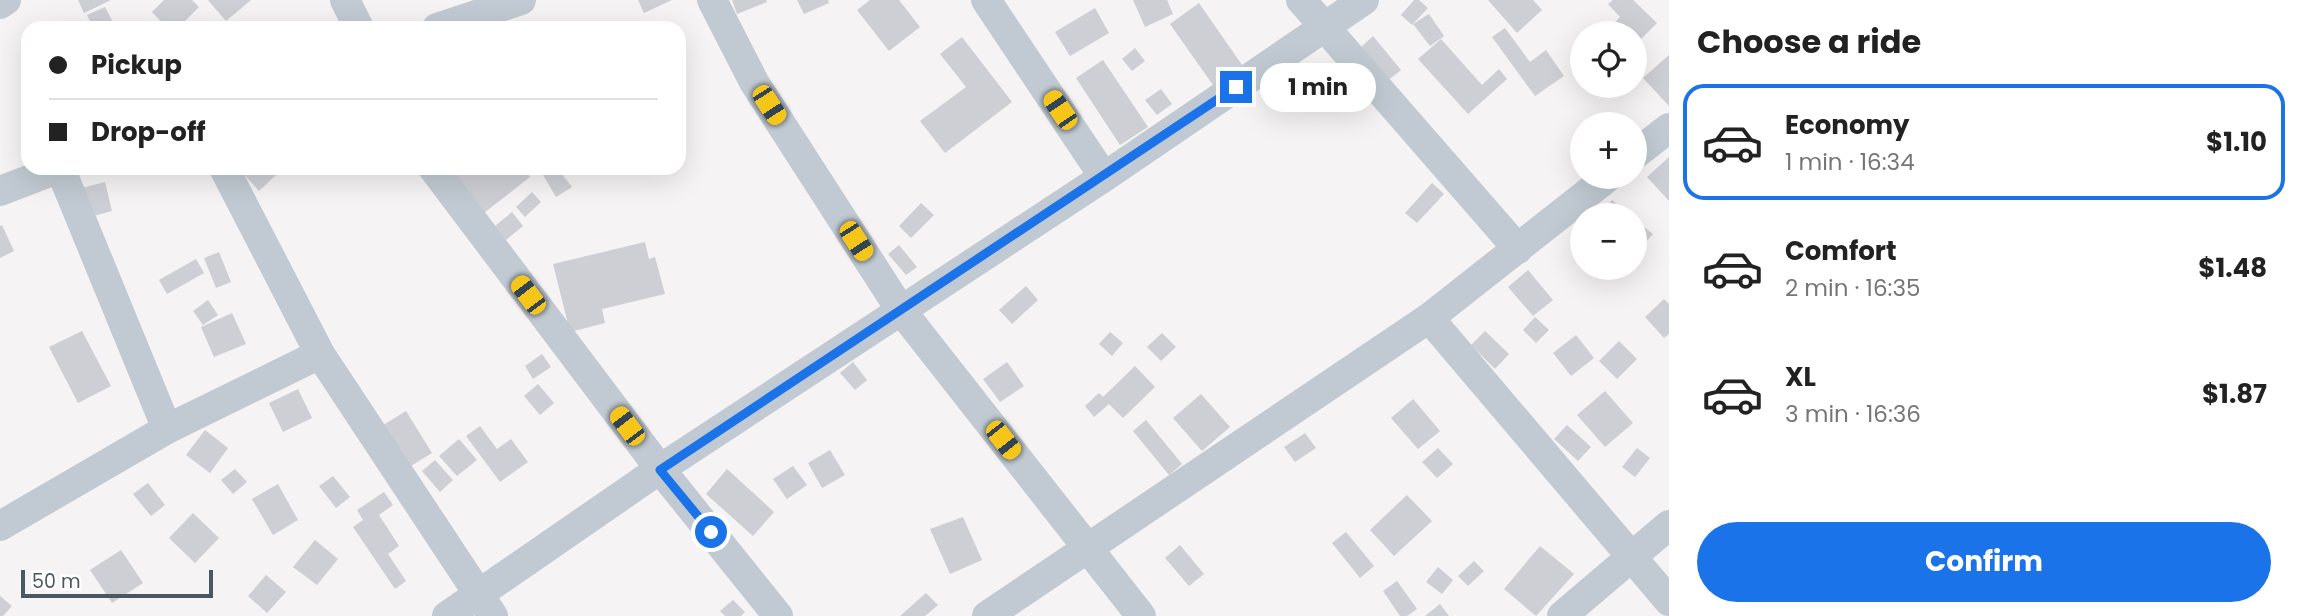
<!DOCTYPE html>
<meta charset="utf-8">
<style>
body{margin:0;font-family:Poppins,sans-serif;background:#f6f6f6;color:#222;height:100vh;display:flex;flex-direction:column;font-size:26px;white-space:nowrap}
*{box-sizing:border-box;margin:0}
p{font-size:23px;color:#767676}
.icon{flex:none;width:38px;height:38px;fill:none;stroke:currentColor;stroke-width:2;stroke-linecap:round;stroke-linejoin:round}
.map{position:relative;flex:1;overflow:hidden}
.drawer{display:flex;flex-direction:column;background:#fff;width:630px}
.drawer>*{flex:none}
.guide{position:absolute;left:21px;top:21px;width:665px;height:154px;border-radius:21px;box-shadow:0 7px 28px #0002;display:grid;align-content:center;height:154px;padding:0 28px;background:#fff}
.controls{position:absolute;left:1570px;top:21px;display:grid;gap:14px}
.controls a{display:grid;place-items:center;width:77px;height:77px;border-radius:50%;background:#fff;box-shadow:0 7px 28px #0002;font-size:35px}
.scale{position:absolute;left:21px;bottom:18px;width:192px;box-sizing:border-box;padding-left:7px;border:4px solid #4a5661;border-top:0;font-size:19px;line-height:24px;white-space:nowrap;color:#4a5661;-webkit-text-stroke:5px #fff;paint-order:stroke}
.end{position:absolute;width:32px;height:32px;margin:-16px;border:9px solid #1a73e8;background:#fff;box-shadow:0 0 0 4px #fff}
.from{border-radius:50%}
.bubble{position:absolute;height:49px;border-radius:24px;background:#fff;box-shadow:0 7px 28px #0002;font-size:23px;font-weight:700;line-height:49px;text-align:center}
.car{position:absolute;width:21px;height:42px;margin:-21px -10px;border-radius:9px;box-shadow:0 0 5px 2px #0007;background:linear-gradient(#f5c518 24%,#345 0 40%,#f5c518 0 76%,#345 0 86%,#f5c518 0)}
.guide b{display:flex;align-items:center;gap:24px;height:66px;font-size:26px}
.guide b+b{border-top:2px solid #e0e0e0}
.guide i{width:18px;height:18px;background:#222}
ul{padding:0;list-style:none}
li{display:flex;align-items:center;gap:21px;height:116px;margin:0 14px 10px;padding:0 14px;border:4px solid transparent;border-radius:21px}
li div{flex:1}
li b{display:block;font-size:26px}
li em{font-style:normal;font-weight:700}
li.current{border-color:#1a73e8}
li>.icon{width:63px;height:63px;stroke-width:1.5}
h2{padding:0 28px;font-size:32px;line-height:84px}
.button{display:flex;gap:14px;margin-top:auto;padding:14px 28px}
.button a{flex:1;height:80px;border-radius:42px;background:#1a73e8;color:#fff;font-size:28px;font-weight:700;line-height:80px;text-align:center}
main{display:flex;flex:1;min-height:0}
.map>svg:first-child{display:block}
</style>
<main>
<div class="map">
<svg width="1669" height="616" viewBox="0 0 1669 616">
<rect width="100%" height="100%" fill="#f5f3f3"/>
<!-- building -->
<g fill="#cdcfd5">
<path d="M78,0H111L84,13Z"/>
<path d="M164,0H192L199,7L178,28H167L152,12Z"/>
<path d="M208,0H251L226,21Z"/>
<path d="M638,0H672L644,13Z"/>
<path d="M732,0H766L767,2L737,14Z"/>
<path d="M797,0H828L829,3L804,14Z"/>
<path d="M870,0H899L920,27L889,51L857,10Z"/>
<path d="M1133,0H1167L1173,14L1145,27Z"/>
<path d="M1414,0H1419L1428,8L1412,25L1401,15Z"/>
<path d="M1488,0H1533L1542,10L1517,33Z"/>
<path d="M1613,0H1633L1657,23L1634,46V33H1622L1613,24L1620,17L1608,4Z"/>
<path d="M1199,3L1242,65L1213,85L1170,24Z"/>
<path d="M105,7L116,28H93L87,15Z"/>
<path d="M1095,8L1109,33L1070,56L1055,32Z"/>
<path d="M1429,14L1444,36L1430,46L1413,24Z"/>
<path d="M1505,28L1530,62L1546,50L1564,76L1535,96L1492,37Z"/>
<path d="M1373,36L1401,70L1386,82L1359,49Z"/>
<path d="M962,37L1012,102L945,153L920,121L966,87L940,54Z"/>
<path d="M1441,39L1482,85L1499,69L1507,79L1468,114L1418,59Z"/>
<path d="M1135,48L1145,61L1132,71L1122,59Z"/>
<path d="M1669,55V106L1643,78Z"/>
<path d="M1103,60L1148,127L1120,145L1076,78Z"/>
<path d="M1161,89L1172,104L1157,115L1145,100Z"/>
<path d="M1669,157V201L1647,177Z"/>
<path d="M246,168H271L277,174L259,191L242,172Z"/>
<path d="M458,168H523L530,177L484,213L452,173Z"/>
<path d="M539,168H557L572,187L556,197Z"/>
<path d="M105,182L112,211L90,217L82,188Z"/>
<path d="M1432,183L1444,194L1417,223L1405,213Z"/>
<path d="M532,192L541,202L525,217L516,207Z"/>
<path d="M1612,200L1630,215L1601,214Z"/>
<path d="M921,203L934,215L911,238L899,226Z"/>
<path d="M512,212L523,226L506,240L495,226Z"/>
<path d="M1634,219L1653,234L1641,248L1634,243Z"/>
<path d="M2,225L14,251L0,258V226Z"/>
<path d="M645,242L649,259L655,257L665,294L602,309L605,323L570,332L553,264Z"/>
<path d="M899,245L917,267L906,275L888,254Z"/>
<path d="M219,252L231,282L216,288L204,258Z"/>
<path d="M196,259L204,273L167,294L159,280Z"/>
<path d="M1528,270L1553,300L1533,316L1508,287Z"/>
<path d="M1026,286L1038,300L1012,324L999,310Z"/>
<path d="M1664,299L1669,304V334L1664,338L1645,317Z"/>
<path d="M208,300L218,315L203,325L193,311Z"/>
<path d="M232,313L246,344L214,357L201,327Z"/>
<path d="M1535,317L1549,330L1536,343L1523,330Z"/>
<path d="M82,331L111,386L78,403L49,347Z"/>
<path d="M1485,331L1509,354L1495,369L1471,345Z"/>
<path d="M1110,332L1123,343L1112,356L1099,344Z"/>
<path d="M1162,333L1176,347L1161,361L1147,347Z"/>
<path d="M1576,335L1594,358L1571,376L1553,353Z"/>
<path d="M1619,341L1637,359L1617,379L1599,361Z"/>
<path d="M542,354L551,367L533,379L525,366Z"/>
<path d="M853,362L867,380L855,390L840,373Z"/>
<path d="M1007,362L1024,386L1000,402L983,379Z"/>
<path d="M1135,366L1155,387L1123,418L1109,404L1094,417L1085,406L1099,393L1103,397Z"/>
<path d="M538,384L554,403L540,415L524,396Z"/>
<path d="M298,389L312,418L283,432L269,403Z"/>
<path d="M1605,391L1633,423L1605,447L1577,415Z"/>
<path d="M1201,394L1230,427L1202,451L1173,418Z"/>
<path d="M1413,399L1440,431L1418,449L1391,418Z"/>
<path d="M406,411L432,453L406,469L380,427Z"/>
<path d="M1146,420L1182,464L1169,475L1133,431Z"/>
<path d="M1567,425L1591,447L1578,461L1554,439Z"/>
<path d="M480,426L497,449L511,439L528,462L500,482L466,436Z"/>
<path d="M205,430L228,448L210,473L186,455Z"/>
<path d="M1305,433L1316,448L1295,462L1284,447Z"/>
<path d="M459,439L477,460L457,476L439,456Z"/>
<path d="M1438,448L1453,464L1437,478L1422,462Z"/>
<path d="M1637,448L1650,458L1635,477L1622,467Z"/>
<path d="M830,450L845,475L822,488L808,463Z"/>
<path d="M435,460L453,480L440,492L422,471Z"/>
<path d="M793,466L807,485L787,499L773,479Z"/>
<path d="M235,469L247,482L233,494L221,480Z"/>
<path d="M727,469L774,512L753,536L706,494Z"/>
<path d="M333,476L350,497L336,508L319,486Z"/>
<path d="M148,483L165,505L151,516L133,494Z"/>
<path d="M278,484L298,520L273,535L252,499Z"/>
<path d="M384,492L393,505L379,515L399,546L388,554L406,581L395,589L353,527L363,520L357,510Z"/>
<path d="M1407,495L1432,521L1394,556L1370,530Z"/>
<path d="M193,513L219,538L195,563L169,538Z"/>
<path d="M963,517L982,560L950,574L930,529Z"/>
<path d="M1346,532L1374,566L1360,578L1332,543Z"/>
<path d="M315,540L338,559L317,585L293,567Z"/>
<path d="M1180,545L1204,574L1189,586L1165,558Z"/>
<path d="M1540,546L1574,574L1536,616L1504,589Z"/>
<path d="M121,550L143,583L112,603L90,570Z"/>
<path d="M1474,561L1484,571L1468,586L1458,576Z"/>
<path d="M1438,567L1453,580L1442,594L1426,582Z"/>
<path d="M266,575L286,592L267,613L248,596Z"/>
<path d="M1397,581L1417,609L1407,616H1400L1383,591Z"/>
<path d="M926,593L938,605L925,616H900Z"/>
<path d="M0,596L12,606L3,616H0Z"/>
<path d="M733,600L745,612L741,616H725L720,611Z"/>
<path d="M1440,604L1449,616H1425Z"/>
</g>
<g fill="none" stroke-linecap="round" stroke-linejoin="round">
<!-- minor -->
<g stroke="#c1cad2" stroke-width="30">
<path d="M345,0L359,28"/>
<path d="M712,0L754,82L900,309L1141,616"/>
<path d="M986,0L1104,177"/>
<path d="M1301,0L1518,249"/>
<path d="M0,4L6,0"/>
<path d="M437,28L521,0"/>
<path d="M1634,155L1669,128"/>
<path d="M60,168L167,429"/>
<path d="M224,168L320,354L493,616"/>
<path d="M433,168L660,469L778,616"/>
<path d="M0,191L60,168"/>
<path d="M1429,318L1669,601"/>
<path d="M0,526L167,429L320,354"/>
<path d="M447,616L660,469L1104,177L1364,0"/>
<path d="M987,616L1429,318L1608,177"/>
<path d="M1562,616L1669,525"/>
</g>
</g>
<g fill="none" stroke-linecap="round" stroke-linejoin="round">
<!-- route -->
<path stroke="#1a73e8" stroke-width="9" d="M711,532L660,470L1236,87"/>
</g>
</svg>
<div class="controls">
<a><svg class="icon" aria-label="locate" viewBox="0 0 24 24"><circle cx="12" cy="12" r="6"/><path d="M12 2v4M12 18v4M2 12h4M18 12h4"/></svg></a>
<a>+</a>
<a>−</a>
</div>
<div class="scale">50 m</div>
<i class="end from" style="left:711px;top:532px"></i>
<i class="end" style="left:1236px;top:87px"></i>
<div class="bubble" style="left:1260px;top:63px;width:116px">1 min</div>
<i class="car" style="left:769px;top:105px;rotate:147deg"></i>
<i class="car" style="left:1060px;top:110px;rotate:326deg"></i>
<i class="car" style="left:856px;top:241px;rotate:147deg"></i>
<i class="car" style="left:528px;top:295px;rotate:323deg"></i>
<i class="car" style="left:627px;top:426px;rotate:323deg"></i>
<i class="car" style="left:1003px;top:440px;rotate:142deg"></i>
<div class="guide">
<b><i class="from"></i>Pickup</b>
<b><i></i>Drop-off</b>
</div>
</div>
<section class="drawer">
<h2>Choose a ride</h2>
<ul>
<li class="current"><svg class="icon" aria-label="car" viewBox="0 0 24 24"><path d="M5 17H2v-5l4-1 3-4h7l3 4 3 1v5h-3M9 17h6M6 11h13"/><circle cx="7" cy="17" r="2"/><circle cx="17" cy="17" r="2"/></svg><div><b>Economy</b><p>1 min · 16:34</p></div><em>$1.10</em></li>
<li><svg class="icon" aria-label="car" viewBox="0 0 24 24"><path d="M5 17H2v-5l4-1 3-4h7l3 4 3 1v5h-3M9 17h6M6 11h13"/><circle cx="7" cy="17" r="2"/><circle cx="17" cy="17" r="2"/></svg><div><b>Comfort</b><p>2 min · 16:35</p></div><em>$1.48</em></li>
<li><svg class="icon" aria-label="car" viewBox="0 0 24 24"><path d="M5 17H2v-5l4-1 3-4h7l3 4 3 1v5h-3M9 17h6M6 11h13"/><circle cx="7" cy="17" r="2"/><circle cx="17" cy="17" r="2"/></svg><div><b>XL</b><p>3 min · 16:36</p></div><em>$1.87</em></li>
</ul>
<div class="button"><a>Confirm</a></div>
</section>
</main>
